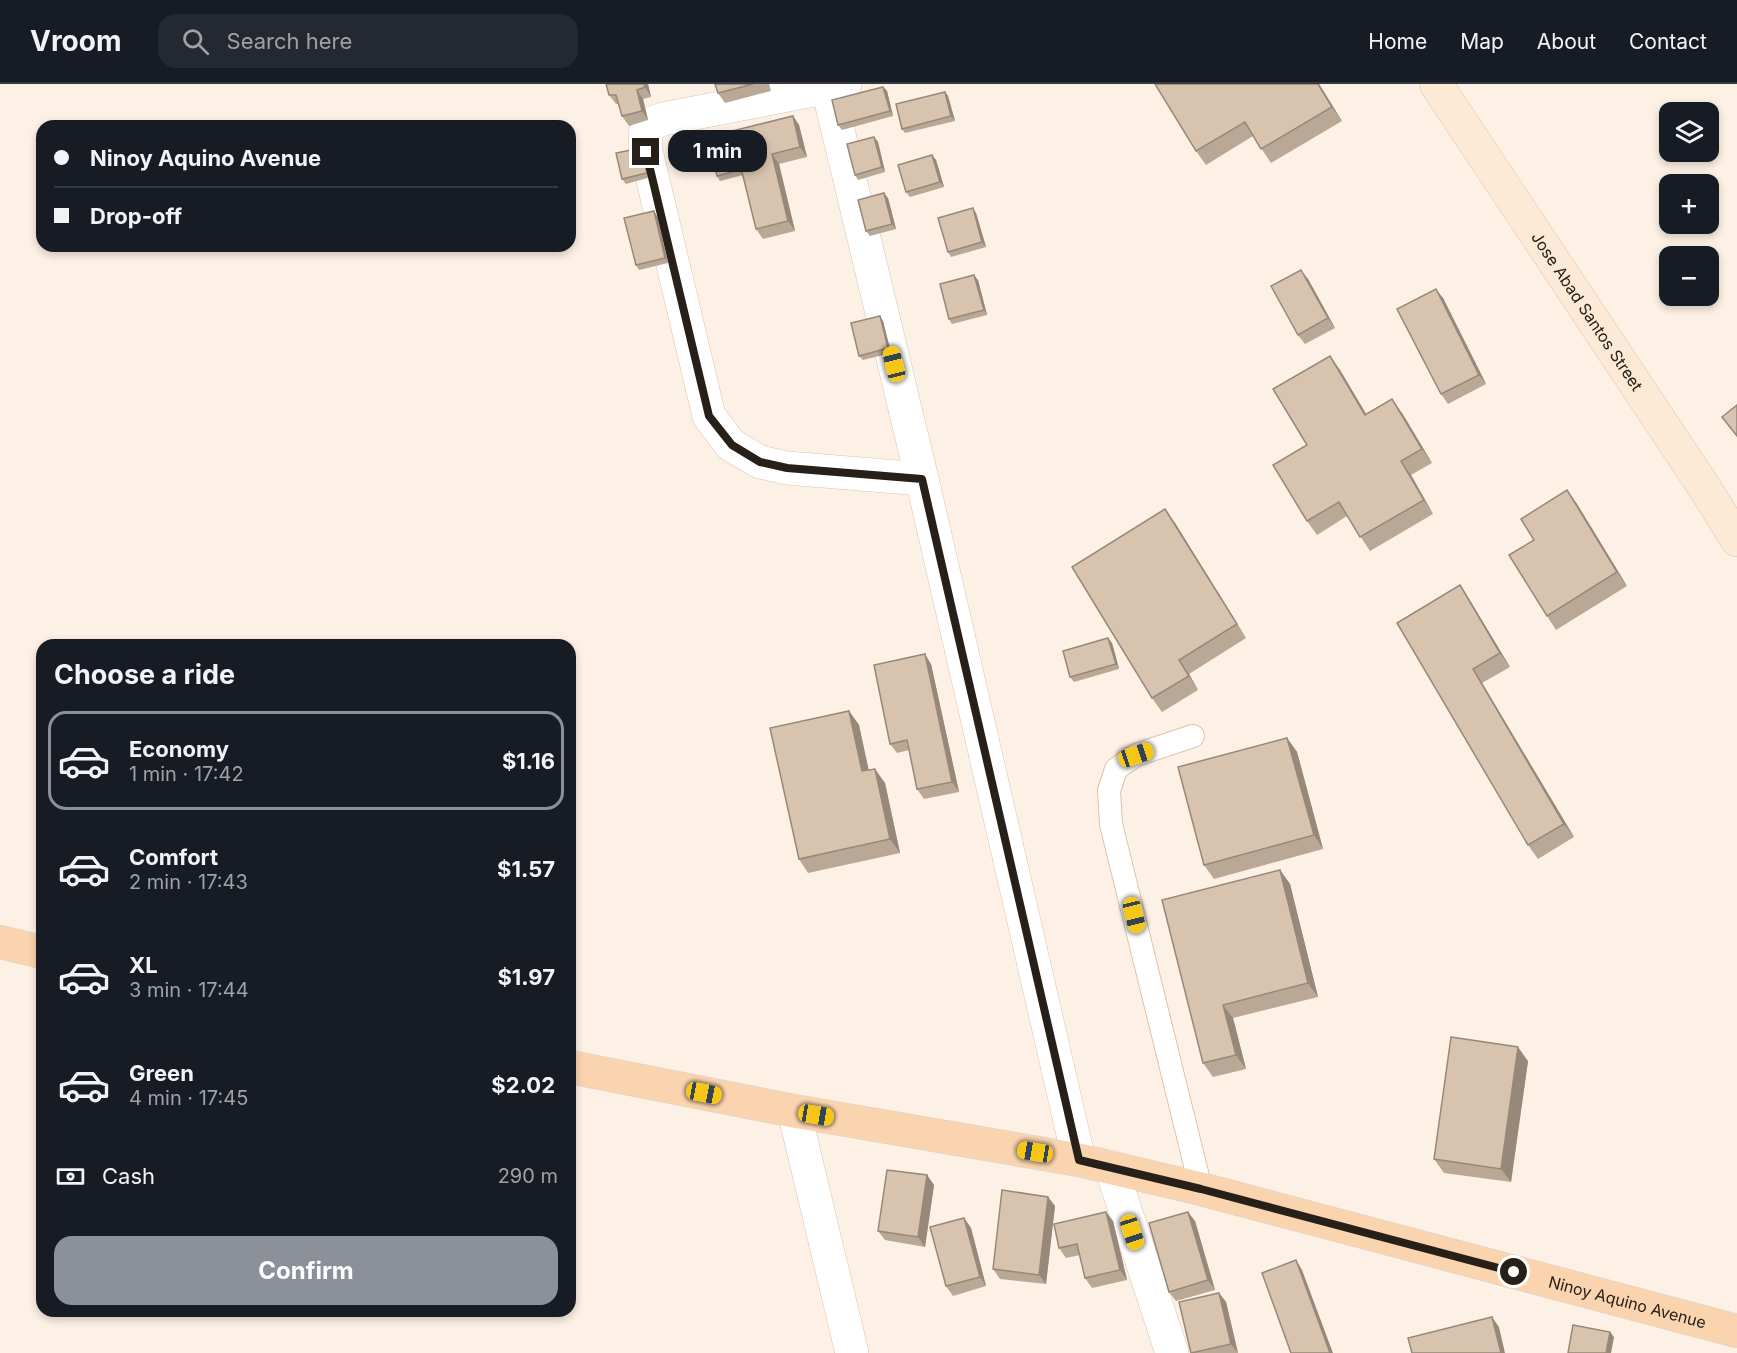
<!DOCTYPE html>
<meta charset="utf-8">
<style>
body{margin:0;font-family:Inter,sans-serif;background:#242831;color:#f1f3f6;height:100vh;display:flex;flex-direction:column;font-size:22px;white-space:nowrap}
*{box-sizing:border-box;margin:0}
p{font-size:20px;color:#9ea1a6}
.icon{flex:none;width:33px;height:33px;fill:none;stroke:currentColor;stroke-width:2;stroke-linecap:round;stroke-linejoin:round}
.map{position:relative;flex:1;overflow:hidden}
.sheet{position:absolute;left:36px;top:555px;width:540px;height:678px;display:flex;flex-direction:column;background:#171b24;border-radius:18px;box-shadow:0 3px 9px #0003}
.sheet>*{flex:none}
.guide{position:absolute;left:36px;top:36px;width:540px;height:132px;border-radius:18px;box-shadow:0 3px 9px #0003;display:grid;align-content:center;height:132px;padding:0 18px;background:#171b24}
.controls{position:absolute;left:1659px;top:18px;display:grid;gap:12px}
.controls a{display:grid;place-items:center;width:60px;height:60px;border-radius:12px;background:#171b24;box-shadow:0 3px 9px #0003;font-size:30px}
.end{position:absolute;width:27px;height:27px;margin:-14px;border:8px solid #272018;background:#fff;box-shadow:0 0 0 3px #fff}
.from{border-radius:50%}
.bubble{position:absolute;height:42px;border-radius:18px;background:#171b24;box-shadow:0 3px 9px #0003;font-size:20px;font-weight:700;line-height:42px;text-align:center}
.car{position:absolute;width:18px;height:36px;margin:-18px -9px;border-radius:8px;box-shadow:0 0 4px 2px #0007;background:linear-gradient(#f5c518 24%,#345 0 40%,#f5c518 0 76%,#345 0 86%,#f5c518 0)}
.guide b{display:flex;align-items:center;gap:21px;height:57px;font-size:22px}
.guide b+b{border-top:2px solid #363941}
.guide i{width:15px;height:15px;background:#f1f3f6}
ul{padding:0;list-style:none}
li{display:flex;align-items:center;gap:18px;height:99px;margin:0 12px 9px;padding:0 6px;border:3px solid transparent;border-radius:18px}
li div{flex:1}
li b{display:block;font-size:22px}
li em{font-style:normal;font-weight:700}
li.current{border-color:#8c9099}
li>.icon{width:54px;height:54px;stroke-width:1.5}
h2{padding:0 18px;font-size:27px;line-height:72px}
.pay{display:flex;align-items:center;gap:15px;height:66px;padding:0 18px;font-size:22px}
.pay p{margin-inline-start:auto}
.primary-button{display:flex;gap:12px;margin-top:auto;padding:12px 18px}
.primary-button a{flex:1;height:69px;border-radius:18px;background:#8c9099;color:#fff;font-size:24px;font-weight:700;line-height:69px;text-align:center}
header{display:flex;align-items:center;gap:36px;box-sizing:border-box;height:84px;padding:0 30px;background:#171b24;border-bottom:2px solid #363941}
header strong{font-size:28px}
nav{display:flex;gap:33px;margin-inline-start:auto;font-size:21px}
.search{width:420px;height:54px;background:#242831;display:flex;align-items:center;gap:15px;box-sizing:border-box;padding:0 21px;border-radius:18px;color:#9ea1a6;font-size:22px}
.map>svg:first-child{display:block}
</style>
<header>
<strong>Vroom</strong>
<div class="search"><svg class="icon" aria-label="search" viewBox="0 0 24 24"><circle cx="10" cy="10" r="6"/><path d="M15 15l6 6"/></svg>Search here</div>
<nav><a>Home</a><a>Map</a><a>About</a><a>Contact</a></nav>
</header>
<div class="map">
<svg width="1737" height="1269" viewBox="0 0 1737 1269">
<rect width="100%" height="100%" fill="#fdf0e4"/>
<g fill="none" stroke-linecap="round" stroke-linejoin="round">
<!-- lane casing -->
<g stroke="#d9c4af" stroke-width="24">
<path id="lane" d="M1193,652L1136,671L1116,685L1109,707L1111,740L1201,1105"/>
</g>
<!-- street casing -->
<g stroke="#d9c4af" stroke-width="34">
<g id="street">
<path d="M845,0L663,35L650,40L645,50L646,67L709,332L731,361L760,378L787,384L922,395"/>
<path d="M828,5L922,395L1079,1076"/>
<path d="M794,1027L852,1269"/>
<path d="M1111,1083L1172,1269"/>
</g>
</g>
<!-- secondary casing -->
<g stroke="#d9c4af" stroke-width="34">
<g id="secondary">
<path id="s1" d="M1436,0L1706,406L1737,456"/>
</g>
</g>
<!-- primary casing -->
<g stroke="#d4d2d1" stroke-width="34">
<g id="primary">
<path d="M0,858L42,868"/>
<path id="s2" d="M570,983L794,1027L1079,1076L1201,1105L1737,1247"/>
</g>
</g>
<!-- lane -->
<use href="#lane" stroke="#fff" stroke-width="22"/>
<!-- street -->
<use href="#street" stroke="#fff" stroke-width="33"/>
<!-- secondary -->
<use href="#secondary" stroke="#fcead6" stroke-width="33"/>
<!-- primary -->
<use href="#primary" stroke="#fad4ae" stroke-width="33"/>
</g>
<!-- wall -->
<g fill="#baa896">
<path d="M606,0H648L651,13L643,15L648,36L629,42L622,32L619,20H616L609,11Z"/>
<path d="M715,0H769L771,7L725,19L718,9Z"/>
<path d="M1155,0H1319L1342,37L1271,79L1253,52L1206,81L1196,67Z"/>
<path d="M883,3L887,7L893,32L842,46L838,41Z"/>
<path d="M945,8L948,12L955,37L905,49L902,45Z"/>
<path d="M793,32L799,41L807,73L779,80L795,147L763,155L756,145L732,47Z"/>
<path d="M874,53L878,58L885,88L858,96L855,91Z"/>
<path d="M734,59L743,91L720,97L717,92Z"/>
<path d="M644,69L651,93L626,100L622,95Z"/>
<path d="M932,71L936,76L944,103L910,113L906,108Z"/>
<path d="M888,114L896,145L870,152L866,147Z"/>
<path d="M976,129L986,163L951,173L948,168Z"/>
<path d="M657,132L668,179L639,186L636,181Z"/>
<path d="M1308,195L1335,244L1305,260L1298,251Z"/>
<path d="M978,196L987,231L952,240L949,235Z"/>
<path d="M1443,214L1486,300L1448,320L1441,310Z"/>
<path d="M880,232L883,237L891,269L863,276L859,272Z"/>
<path d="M1340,286L1366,330L1402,329L1432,379L1411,391L1433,430L1370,467L1347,432L1317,451L1307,437V361Z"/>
<path d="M1567,406L1577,420L1627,502L1556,546L1547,532L1534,456Z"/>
<path d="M1175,439L1246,554L1189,590L1198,606L1162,628L1152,614Z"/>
<path d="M1460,501L1469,515L1510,583L1482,599L1574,753L1538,775L1528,761L1397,539Z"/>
<path d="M1112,559L1119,585L1074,598L1070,593Z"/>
<path d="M931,580L959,708L924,715L917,705L909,666L897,669L890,660Z"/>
<path d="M849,627L859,641L868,686L885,699L900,769L808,789L799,775Z"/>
<path d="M1287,654L1297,668L1323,765L1214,795L1204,781Z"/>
<path d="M1280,786L1290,800L1318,913L1233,934L1246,985L1213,993L1203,979L1162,816Z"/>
<path d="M1528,977L1511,1098L1444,1089L1434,1075Z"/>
<path d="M927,1091L934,1101L925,1163L885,1156L878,1147Z"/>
<path d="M1048,1113L1055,1122L1046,1200L1000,1195L993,1185Z"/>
<path d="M1106,1128L1113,1137L1127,1196L1092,1204L1085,1194L1080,1171L1066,1174L1059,1164Z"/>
<path d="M964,1134L971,1144L986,1202L953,1212L946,1202Z"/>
<path d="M1195,1137L1215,1206L1176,1217L1169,1208Z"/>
<path d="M1219,1209L1226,1218L1238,1269H1191Z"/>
</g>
<!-- shaded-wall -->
<g fill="#97887a">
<path d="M644,0H648L651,13L645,3Z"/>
<path d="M1318,0H1319L1342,37L1332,23Z"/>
<path d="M883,3L887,7L893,32L890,27Z"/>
<path d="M637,6L643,15L648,36L642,27Z"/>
<path d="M945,8L948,12L955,37L951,32Z"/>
<path d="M793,32L799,41L807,73L800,63Z"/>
<path d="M874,53L878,58L885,88L882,83Z"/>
<path d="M731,54L734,59L743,91L739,86Z"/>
<path d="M641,64L644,69L651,93L647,89Z"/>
<path d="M772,70L779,80L795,147L788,137Z"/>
<path d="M932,71L936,76L944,103L940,98Z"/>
<path d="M884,109L888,114L896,145L892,140Z"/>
<path d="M973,124L976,129L986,163L982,158Z"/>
<path d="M654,127L657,132L668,179L665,174Z"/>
<path d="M1301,186L1308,195L1335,244L1328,234Z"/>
<path d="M974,191L978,196L987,231L984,226Z"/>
<path d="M1436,205L1443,214L1486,300L1479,291Z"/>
<path d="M880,232L883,237L891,269L888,264Z"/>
<path d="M1330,272L1340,286L1375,345L1365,331Z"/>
<path d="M1392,315L1402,329L1432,379L1422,365Z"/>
<path d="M1401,377L1411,391L1433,430L1424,416Z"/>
<path d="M1567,406L1577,420L1627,502L1617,488Z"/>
<path d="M1165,425L1175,439L1246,554L1237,540Z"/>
<path d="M1460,501L1469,515L1510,583L1500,569Z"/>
<path d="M1108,554L1112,559L1119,585L1116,580Z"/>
<path d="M925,570L931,580L959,708L952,698Z"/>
<path d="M1179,576L1189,590L1198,606L1189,592Z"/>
<path d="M1473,585L1482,599L1574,753L1564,740Z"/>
<path d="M849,627L859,641L872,701L862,687Z"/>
<path d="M1287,654L1297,668L1323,765L1314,751Z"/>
<path d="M875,685L885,699L900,769L890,755Z"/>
<path d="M1280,786L1290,800L1318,913L1308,899Z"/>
<path d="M1223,921L1233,934L1246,985L1236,971Z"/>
<path d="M1518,963L1528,977L1511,1098L1501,1085Z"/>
<path d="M927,1091L934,1101L925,1163L918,1153Z"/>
<path d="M1048,1113L1055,1122L1046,1200L1039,1191Z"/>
<path d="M1106,1128L1113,1137L1127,1196L1120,1186Z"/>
<path d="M1188,1128L1195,1137L1215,1206L1208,1196Z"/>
<path d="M964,1134L971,1144L986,1202L980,1193Z"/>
<path d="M1296,1176L1302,1186L1333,1269H1330Z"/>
<path d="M1219,1209L1226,1218L1238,1269L1231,1260Z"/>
<path d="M1492,1233L1499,1243L1505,1269H1501Z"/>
<path d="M1610,1248L1614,1253L1611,1269H1606Z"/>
</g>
<!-- building -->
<g fill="#d8c3af" stroke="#97887a" stroke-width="1.5">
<path d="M606,0H644L645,3L637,6L642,27L622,32L616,11H609Z"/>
<path d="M715,0H753L718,9Z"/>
<path d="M1155,0H1318L1332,23L1261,65L1245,38L1196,67Z"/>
<path d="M883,3L890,27L838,41L832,16Z"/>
<path d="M945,8L951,32L902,45L896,20Z"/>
<path d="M793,32L800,63L772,70L788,137L756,145L732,47Z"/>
<path d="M874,53L882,83L855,91L847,60Z"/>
<path d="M731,54L739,86L717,92L709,60Z"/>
<path d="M641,64L647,89L622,95L616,69Z"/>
<path d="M932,71L940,98L906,108L898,81Z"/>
<path d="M884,109L892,140L866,147L858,116Z"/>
<path d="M973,124L982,158L948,168L938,134Z"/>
<path d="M654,127L665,174L636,181L624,134Z"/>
<path d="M1301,186L1328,234L1298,251L1271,202Z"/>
<path d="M974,191L984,226L949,235L940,200Z"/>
<path d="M1436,205L1479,291L1441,310L1397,225Z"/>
<path d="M880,232L888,264L859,272L851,239Z"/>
<path d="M1330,272L1365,331L1392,315L1422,365L1401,377L1424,416L1360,453L1339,418L1307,437L1273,381L1307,361L1273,305Z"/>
<path d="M1737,321V352L1722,333Z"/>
<path d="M1567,406L1617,488L1547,532L1509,471L1534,456L1521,435Z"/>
<path d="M1165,425L1237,540L1179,576L1189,592L1152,614L1072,483Z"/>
<path d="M1460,501L1500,569L1473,585L1564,740L1528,761L1397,539Z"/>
<path d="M1108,554L1116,580L1070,593L1063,567Z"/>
<path d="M925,570L952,698L917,705L907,656L890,660L874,581Z"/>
<path d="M849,627L862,687L875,685L890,755L799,775L770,644Z"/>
<path d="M1287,654L1314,751L1204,781L1178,683Z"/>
<path d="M1280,786L1308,899L1223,921L1236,971L1203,979L1162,816Z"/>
<path d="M1451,953L1518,963L1501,1085L1434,1075Z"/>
<path d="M887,1086L927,1091L918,1153L878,1147Z"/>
<path d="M1002,1106L1048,1113L1039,1191L993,1185Z"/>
<path d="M1106,1128L1120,1186L1085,1194L1077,1160L1059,1164L1054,1140Z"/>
<path d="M1188,1128L1208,1196L1169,1208L1149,1139Z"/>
<path d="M964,1134L980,1193L946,1202L930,1143Z"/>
<path d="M1296,1176L1330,1269H1291L1262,1189Z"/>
<path d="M1219,1209L1231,1260L1191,1269L1179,1218Z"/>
<path d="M1492,1233L1501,1269H1412L1408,1254Z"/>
<path d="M1573,1241L1610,1248L1606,1269H1568Z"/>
</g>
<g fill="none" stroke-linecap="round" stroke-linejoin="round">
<!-- route -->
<path stroke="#272018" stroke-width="8" d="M646,68L709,332L732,361L760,378L787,384L922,395L1079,1076L1201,1105L1514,1188"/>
</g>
<g text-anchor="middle" stroke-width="6" stroke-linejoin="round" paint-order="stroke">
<!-- street labels -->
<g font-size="16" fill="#272018" stroke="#fff">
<text dy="6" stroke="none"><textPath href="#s1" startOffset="273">Jose Abad Santos Street</textPath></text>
<text dy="6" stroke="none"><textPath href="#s2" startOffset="1084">Ninoy Aquino Avenue</textPath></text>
</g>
</g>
</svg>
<div class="controls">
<a><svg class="icon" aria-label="layers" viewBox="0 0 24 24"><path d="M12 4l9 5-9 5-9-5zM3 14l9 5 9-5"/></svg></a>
<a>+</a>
<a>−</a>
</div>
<i class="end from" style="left:1514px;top:1188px"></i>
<i class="end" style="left:646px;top:68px"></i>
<div class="bubble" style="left:668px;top:46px;width:99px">1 min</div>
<i class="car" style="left:894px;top:280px;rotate:346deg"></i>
<i class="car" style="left:1136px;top:671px;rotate:71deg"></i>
<i class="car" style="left:1134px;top:831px;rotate:166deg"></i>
<i class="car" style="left:704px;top:1009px;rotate:101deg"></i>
<i class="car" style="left:816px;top:1031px;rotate:100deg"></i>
<i class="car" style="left:1035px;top:1068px;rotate:279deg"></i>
<i class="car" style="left:1132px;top:1148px;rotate:162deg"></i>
<div class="guide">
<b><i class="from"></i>Ninoy Aquino Avenue</b>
<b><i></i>Drop-off</b>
</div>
<section class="sheet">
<h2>Choose a ride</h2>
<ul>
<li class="current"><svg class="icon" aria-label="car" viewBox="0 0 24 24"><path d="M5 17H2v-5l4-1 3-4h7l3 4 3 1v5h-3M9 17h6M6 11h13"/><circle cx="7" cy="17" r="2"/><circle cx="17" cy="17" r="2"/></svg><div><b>Economy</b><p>1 min · 17:42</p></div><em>$1.16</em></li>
<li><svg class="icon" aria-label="car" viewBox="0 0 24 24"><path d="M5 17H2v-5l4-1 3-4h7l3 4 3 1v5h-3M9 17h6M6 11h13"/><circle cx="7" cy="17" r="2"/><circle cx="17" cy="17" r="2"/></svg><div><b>Comfort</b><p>2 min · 17:43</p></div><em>$1.57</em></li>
<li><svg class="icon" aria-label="car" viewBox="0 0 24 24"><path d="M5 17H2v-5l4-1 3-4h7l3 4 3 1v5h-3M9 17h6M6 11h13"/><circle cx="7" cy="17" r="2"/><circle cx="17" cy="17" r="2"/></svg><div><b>XL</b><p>3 min · 17:44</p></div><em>$1.97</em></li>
<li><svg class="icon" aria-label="car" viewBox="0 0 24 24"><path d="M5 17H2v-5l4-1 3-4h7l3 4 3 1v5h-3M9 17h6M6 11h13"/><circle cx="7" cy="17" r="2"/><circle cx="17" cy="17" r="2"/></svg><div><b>Green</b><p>4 min · 17:45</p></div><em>$2.02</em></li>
</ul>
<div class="pay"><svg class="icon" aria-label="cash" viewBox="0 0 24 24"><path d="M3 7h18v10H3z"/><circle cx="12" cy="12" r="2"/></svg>Cash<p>290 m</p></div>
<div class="primary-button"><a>Confirm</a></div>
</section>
</div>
